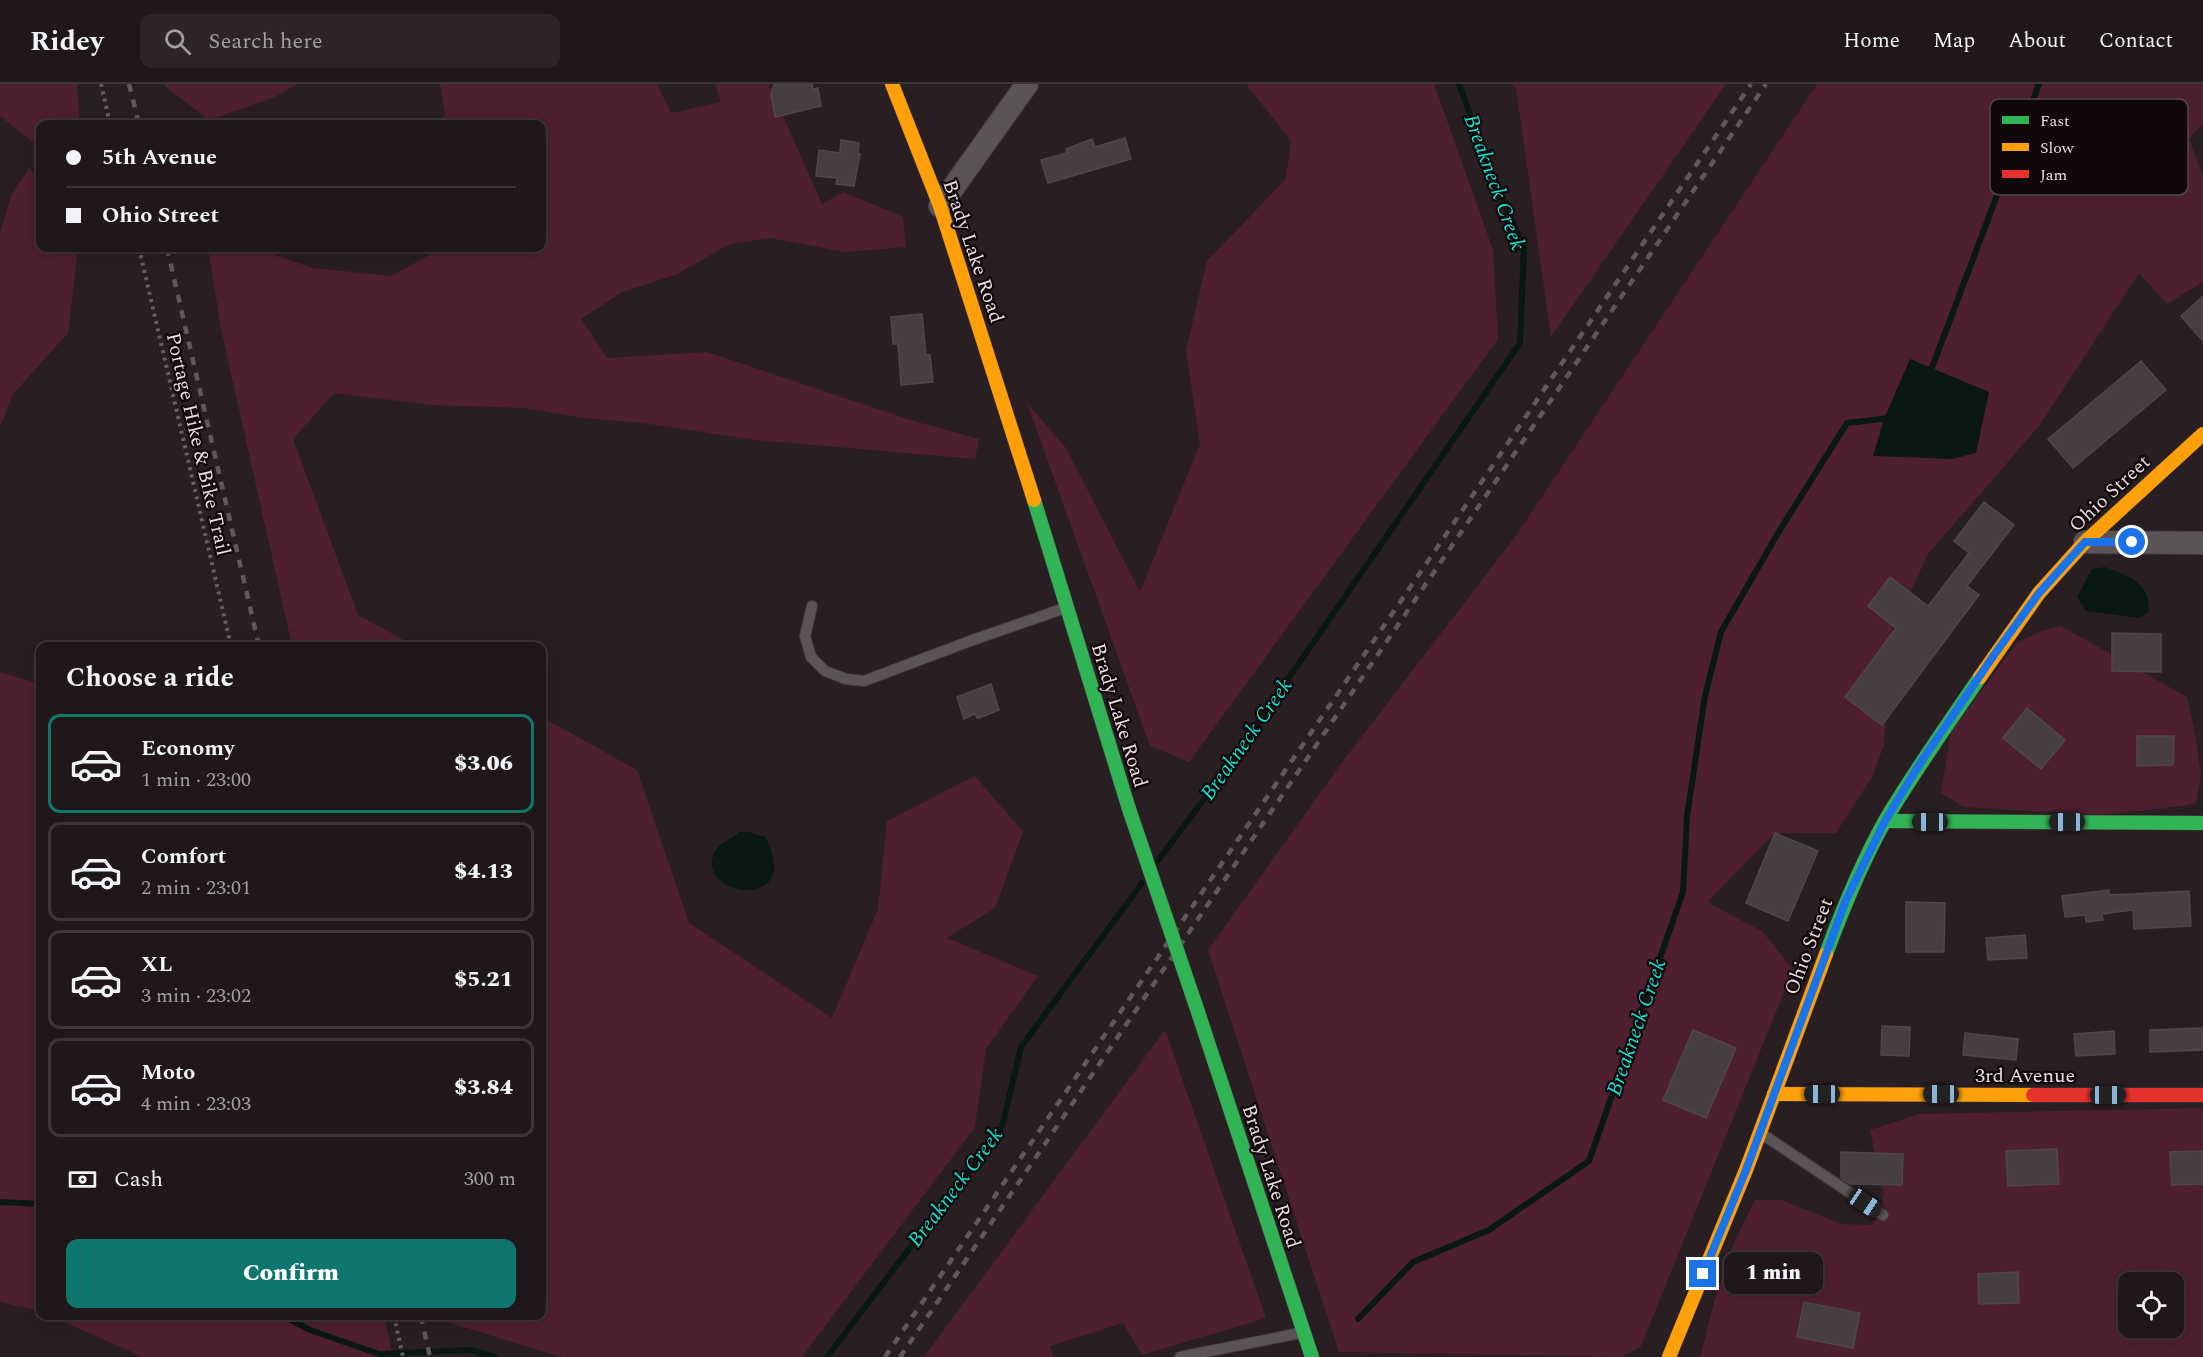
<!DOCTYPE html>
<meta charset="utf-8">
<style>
body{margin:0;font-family:Spectral,serif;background:#2c2427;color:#f1f3f6;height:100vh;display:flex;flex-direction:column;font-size:22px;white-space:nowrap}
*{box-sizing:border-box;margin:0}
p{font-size:20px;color:#a19fa2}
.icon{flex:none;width:33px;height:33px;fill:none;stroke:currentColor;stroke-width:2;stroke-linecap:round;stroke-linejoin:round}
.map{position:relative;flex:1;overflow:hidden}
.panel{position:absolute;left:36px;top:558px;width:510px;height:678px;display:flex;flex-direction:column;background:#1f171a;border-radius:12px;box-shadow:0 3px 15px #0003,0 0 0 2px #3c3639}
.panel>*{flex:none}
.guide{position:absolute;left:36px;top:36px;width:510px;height:132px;border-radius:12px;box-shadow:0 3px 15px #0003,0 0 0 2px #3c3639;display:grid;align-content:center;height:132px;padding:0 30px;background:#1f171a}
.controls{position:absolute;left:2118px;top:1188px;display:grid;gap:12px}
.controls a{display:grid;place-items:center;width:66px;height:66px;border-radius:12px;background:#1f171a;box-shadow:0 3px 15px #0003,0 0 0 2px #3c3639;font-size:30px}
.end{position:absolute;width:27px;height:27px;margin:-14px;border:8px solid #1a73e8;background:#fff;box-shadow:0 0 0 3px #fff}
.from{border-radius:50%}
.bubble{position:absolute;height:42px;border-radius:12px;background:#1f171a;box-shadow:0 3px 15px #0003,0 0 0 2px #3c3639;font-size:20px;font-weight:800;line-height:42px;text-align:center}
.car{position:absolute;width:18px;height:36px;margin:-18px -9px;border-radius:8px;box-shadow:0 0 4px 2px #0007;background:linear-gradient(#222 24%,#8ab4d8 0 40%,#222 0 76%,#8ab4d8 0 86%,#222 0)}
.guide b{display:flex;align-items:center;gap:21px;height:57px;font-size:22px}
.guide b+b{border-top:2px solid #3c3639}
.guide i{width:15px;height:15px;background:#f1f3f6}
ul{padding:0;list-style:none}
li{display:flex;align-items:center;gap:18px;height:99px;margin:0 12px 9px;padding:0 18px;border:3px solid #3c3639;border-radius:12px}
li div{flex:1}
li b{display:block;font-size:22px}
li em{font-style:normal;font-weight:800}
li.selected{border-color:#0f766e}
li>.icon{width:54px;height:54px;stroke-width:1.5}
h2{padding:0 30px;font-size:27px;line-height:72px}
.pay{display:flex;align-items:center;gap:15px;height:66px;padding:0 30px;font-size:22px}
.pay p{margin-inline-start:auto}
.primary-button{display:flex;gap:12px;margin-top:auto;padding:12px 30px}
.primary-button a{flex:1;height:69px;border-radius:12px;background:#0f766e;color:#fff;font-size:24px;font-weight:800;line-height:69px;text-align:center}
header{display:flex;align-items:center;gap:36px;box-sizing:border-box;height:84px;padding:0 30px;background:#1f171a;border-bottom:2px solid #3c3639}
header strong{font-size:28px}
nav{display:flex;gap:33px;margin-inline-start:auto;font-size:21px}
.search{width:420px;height:54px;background:#2c2427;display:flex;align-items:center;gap:15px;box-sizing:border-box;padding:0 21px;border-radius:12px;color:#a19fa2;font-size:22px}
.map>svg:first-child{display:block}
</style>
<header>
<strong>Ridey</strong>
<div class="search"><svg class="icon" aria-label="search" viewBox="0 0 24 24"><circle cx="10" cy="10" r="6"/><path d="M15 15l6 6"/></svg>Search here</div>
<nav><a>Home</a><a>Map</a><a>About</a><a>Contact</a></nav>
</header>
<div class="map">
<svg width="2203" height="1273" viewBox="0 0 2203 1273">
<rect width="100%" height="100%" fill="#291f22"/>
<!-- green -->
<g fill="#4e1f2f" fill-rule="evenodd">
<path d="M0,0H77L80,40H40V64L0,32Z"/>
<path d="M165,0H297L275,13L209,36L166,3Z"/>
<path d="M440,0H657L671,29L721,18L715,0H769L822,120L843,108L903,133L906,163L845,168L770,154L730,160L675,191L622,208L581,235L607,274L707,268L907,335L979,355L975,375L756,356L642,339L584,334L523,324L432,321L334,309L293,355L358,531L415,562H292L221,245L208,164H257L312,184L391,192L442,164H542V40H439L445,30Z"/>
<path d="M1246,0H1434L1493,166L1498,255L1189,678L1150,662L1027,319L1066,364L1140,508L1200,360L1186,267L1207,177L1286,95L1291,57Z"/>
<path d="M1512,0H1726L1551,253L1516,4Z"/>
<path d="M1817,0H2203V39L2189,55L2203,92V198L2167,220L2139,189L2039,342L1928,470L1890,552L1884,661L1872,693L1836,749H1775L1707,818L1763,848L1793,886L1641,1262L1622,1273L1339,1268L1208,866L1343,677L1515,453Z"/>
<path d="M29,84L40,95V164H78L68,249L13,310L0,343V150L11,112Z"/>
<path d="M2061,542L2187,613L2195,650L2201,690L2196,719L2181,722L2102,731L1964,723L1941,709L1951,648L2017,559L2041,547Z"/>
<path d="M0,588L40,600V1227L0,1218Z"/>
<path d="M542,633L637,686L689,839L832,934L878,825L887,737L975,692L1023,748L995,824L947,854L1038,892L986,965L975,1043L802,1273H562L444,1237L443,1232H542Z"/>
<path d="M1165,946L1266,1234L1142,1271L1123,1239L1050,1262L1053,1273H924Z"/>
<path d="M2203,1024V1273H1699L1701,1270L1715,1215L1733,1161L1755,1116H1781L1841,1140L1873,1141L1884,1110L1870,1046L1919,1030ZM2128,1198H2174V1244H2128Z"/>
<path d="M50,1232H384L393,1273H143Z"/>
</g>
<!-- water -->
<g fill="#091715">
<path d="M1910,275L1989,308L1976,369L1952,375L1873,372L1884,335Z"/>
<path d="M2105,483C2128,492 2150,498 2149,527L2139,534L2086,527L2077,513L2092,485Z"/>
<path d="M739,748H749L765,753C805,826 700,815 713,772C716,760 730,756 739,748Z"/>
</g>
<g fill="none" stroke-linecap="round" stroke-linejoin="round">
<!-- stream -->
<g stroke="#091715" stroke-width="6">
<path d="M1930,289L2039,0"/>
<path d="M1157,778L1217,698L1520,259L1524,164L1490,86L1459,0"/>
<path d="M0,1118L40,1120"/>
<path d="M284,1232L310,1246L379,1270L470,1266L495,1273"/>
<path d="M1358,1235L1413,1178L1489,1146L1589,1077L1683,808L1687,732L1705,612L1721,548L1778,449L1847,339L1890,334"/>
<path d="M827,1273L1002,1043L1021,963L1142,799"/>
</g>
</g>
<!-- building -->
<g fill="#473e41" stroke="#4f4749" stroke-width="1.5">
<path d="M774,0H812L813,5L818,4L821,22L775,33L771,11Z"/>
<path d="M1125,54L1131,75L1048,99L1041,76L1067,69L1066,65L1092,55L1095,63Z"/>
<path d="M841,56L859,59L858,70H860L854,102L836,100L837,94L816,92L819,66L840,69Z"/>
<path d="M2203,212V257L2181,232Z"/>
<path d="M922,230L926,271H930L933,298L901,301L898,260H893L891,233Z"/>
<path d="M2141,277L2166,306L2073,384L2048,355Z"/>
<path d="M1984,418L2014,441L1967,502L1979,511L1882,641L1845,613L1896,544L1868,522L1890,493L1928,522L1969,469L1954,457Z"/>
<path d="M2112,549L2161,550V588L2112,587Z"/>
<path d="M991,600L999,626L979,634H977L975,630L964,635L957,613Z"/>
<path d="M2027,624L2065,656L2041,685L2003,654Z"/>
<path d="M2137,652H2174L2173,681L2137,682Z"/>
<path d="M1775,749L1818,767L1788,837L1746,819Z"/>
<path d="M2109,806V811L2189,807L2191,842L2134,845L2133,826L2102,830L2103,836L2086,838L2085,831L2065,833L2062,812Z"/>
<path d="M1906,818L1945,819L1944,868H1906Z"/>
<path d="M2025,851L2027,874L1988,876L1986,854Z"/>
<path d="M1882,942L1910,943L1909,972L1881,971Z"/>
<path d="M2202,944L2203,966L2150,968V946Z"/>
<path d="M1693,946L1736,964L1706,1034L1663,1016Z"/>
<path d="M2114,947L2115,970L2076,972L2074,950Z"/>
<path d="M1965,949L2018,955L2016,976L1963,971Z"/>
<path d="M2057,1065L2059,1100L2008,1102L2006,1067Z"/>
<path d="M2203,1067V1100L2172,1101L2170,1068Z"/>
<path d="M1841,1068L1903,1070L1902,1101L1850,1100L1841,1094Z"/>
<path d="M2018,1188L2019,1219L1979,1220L1978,1190Z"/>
<path d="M1804,1218L1860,1229L1853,1264L1797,1253Z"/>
</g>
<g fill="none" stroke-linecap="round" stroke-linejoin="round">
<!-- lane casing -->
<g stroke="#453c3f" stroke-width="12">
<g id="lane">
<path d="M812,522L805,552L811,573L825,587L846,595L864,597L970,557L1065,524"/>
<path d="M1762,1050L1883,1131"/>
<path d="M1180,1273L1300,1249"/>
</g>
</g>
<!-- street casing -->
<g stroke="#453c3f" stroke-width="24">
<g id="street">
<path d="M940,122L1027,0"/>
<path d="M2085,458L2203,459"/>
</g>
</g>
<!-- fast casing -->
<g stroke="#453c3f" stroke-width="15">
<g id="fast">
<path d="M1034,416L1129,725"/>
<path d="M1885,737L2203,739"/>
<path d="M1826,870C1843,824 1862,778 1886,735C1915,686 1948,640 1980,593"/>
<path d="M1196,922L1312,1273"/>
</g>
</g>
<!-- slow casing -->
<g stroke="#453c3f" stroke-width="15">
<g id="slow">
<path d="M892,0L940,122L1034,416"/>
<path d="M1980,593L2039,509L2085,458L2203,350"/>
<path d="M1774,1010L2033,1011"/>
<path d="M1669,1273L1746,1086L1826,870"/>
</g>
</g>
<!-- jam casing -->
<g stroke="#453c3f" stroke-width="15">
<path id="jam" d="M2033,1011H2203"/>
</g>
<!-- path -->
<g stroke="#666061" stroke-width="4" stroke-dasharray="3 4.5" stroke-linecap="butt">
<path d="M101,0L110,40"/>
<path d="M139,164L231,562"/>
<path d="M394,1232L403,1273"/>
</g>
<!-- lane -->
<use href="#lane" stroke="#5b5456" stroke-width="10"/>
<!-- street -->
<use href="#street" stroke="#5b5456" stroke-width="22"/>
<!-- fast -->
<use href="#fast" stroke="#30b455" stroke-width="14"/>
<!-- slow -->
<use href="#slow" stroke="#ff9f0a" stroke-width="14"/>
<!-- jam -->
<use href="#jam" stroke="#e5322d" stroke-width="14"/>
<!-- rail -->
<g stroke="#60585a" stroke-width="4.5" stroke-dasharray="8 8" stroke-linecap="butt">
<path d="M129,0L139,40"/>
<path d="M167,164L259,562"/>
<path d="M421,1232L430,1273"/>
<path d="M885,1273L1424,483L1751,0"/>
<path d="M900,1273L1766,0"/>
</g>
<!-- fast-bridge casing -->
<g stroke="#453c3f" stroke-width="15" stroke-linecap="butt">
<path id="fast-bridge" d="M1129,725L1196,922"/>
</g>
<!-- fast-bridge -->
<use href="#fast-bridge" stroke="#30b455" stroke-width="14"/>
</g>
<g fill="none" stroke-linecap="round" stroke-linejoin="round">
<!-- route -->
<path stroke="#1a73e8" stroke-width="8" d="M1703,1190L1746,1086L1846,816L1885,737L1919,681L1994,571L2039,509L2085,458H2132"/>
</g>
<g text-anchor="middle" stroke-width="4.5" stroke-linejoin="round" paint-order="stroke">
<!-- street labels -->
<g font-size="20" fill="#ebdee1" stroke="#10080a">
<text transform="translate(974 167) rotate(71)" y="7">Brady Lake Road</text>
<text transform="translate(199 360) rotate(77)" y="7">Portage Hike &amp; Bike Trail</text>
<text transform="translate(2109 409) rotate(-43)" y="7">Ohio Street</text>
<text transform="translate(1120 631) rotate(73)" y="7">Brady Lake Road</text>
<text transform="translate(1808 862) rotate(-69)" y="7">Ohio Street</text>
<text x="2025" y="998">3rd Avenue</text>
<text transform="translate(1272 1092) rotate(72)" y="7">Brady Lake Road</text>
</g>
<!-- water labels -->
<g font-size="21" font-style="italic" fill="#12e4d2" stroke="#10080a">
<text transform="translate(1495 98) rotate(70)" y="7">Breakneck Creek</text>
<text transform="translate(1246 655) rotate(-55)" y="7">Breakneck Creek</text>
<text transform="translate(1636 943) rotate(-71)" y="7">Breakneck Creek</text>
<text transform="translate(955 1103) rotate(-53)" y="7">Breakneck Creek</text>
</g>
</g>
<!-- legend -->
<rect x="1990" y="15" width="198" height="96" rx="9" fill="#10080a" stroke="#52484a" stroke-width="1.5"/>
<rect x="2002" y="32" width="27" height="8" fill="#30b455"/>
<rect x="2002" y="59" width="27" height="8" fill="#ff9f0a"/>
<rect x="2002" y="86" width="27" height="8" fill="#e5322d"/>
<g font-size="16" fill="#ebdee1">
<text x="2040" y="42">Fast</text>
<text x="2040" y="69">Slow</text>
<text x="2040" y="96">Jam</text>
</g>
</svg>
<div class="controls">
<a><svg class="icon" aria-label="locate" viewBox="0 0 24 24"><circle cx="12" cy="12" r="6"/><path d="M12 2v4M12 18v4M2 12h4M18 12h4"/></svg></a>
</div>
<i class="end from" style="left:2132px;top:458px"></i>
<i class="end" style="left:1703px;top:1190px"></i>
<div class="bubble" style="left:1724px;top:1168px;width:99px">1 min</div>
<i class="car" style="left:1930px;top:738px;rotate:270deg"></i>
<i class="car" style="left:2067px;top:738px;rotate:270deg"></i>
<i class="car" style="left:1822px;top:1010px;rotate:270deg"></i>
<i class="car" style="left:1941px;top:1010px;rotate:270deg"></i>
<i class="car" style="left:2108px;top:1011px;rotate:90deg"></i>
<i class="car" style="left:1865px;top:1119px;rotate:124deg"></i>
<div class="guide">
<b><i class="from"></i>5th Avenue</b>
<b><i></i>Ohio Street</b>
</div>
<section class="panel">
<h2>Choose a ride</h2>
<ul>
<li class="selected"><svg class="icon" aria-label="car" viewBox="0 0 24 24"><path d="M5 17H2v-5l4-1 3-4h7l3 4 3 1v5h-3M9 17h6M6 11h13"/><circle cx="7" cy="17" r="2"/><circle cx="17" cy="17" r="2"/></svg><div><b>Economy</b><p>1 min · 23:00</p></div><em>$3.06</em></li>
<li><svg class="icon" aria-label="car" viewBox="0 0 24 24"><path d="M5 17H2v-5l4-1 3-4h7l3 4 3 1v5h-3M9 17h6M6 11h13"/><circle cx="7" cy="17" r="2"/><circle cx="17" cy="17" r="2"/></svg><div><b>Comfort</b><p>2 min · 23:01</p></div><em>$4.13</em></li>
<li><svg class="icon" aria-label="car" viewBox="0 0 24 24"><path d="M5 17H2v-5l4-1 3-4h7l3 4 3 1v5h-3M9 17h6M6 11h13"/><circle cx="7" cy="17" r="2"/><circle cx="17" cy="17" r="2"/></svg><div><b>XL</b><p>3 min · 23:02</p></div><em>$5.21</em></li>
<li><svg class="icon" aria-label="car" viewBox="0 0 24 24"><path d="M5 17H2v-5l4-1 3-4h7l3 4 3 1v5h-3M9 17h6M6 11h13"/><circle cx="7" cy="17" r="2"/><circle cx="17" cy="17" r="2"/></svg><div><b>Moto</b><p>4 min · 23:03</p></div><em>$3.84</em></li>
</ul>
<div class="pay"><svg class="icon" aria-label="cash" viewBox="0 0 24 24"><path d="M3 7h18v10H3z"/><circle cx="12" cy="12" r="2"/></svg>Cash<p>300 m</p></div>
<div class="primary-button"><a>Confirm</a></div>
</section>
</div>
